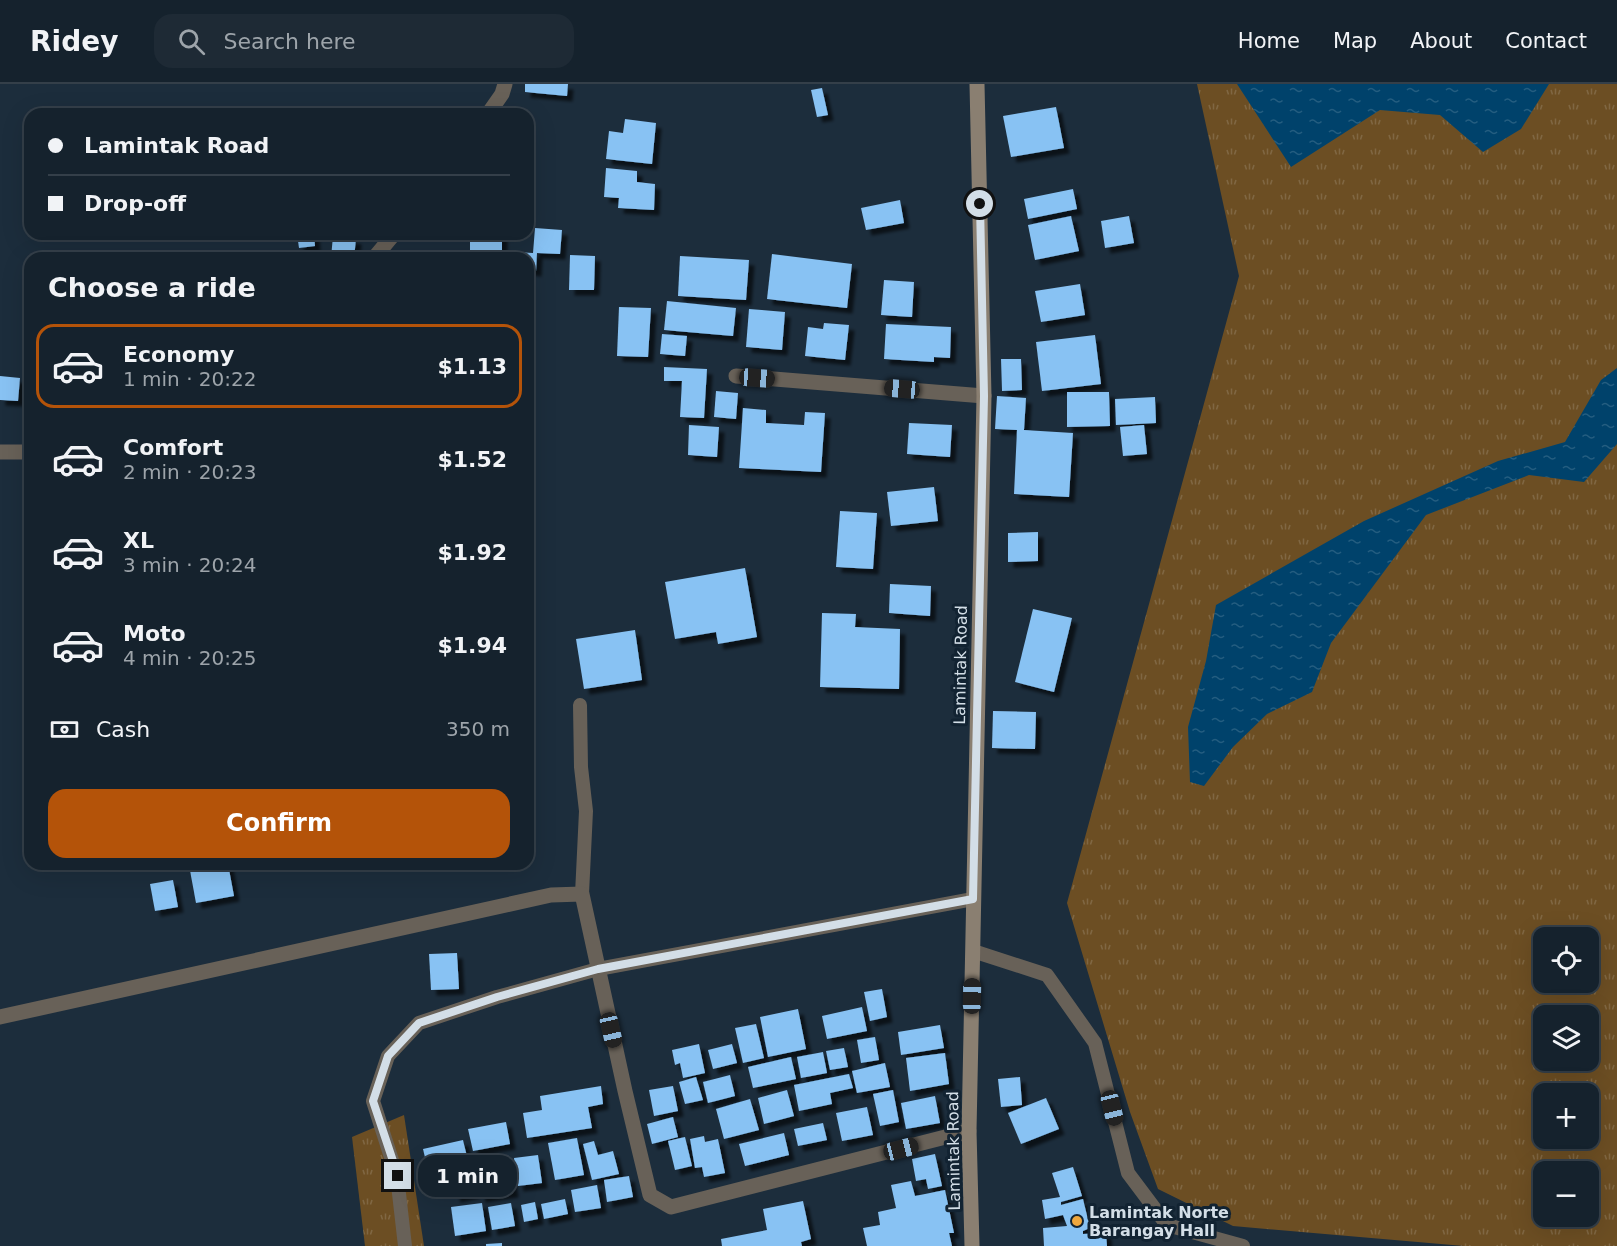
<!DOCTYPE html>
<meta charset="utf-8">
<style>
body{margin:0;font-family:"DejaVu Sans",sans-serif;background:#1e2a35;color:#f1f3f6;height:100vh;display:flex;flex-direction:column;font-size:22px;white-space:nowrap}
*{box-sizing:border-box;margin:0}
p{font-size:20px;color:#9da4aa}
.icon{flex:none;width:33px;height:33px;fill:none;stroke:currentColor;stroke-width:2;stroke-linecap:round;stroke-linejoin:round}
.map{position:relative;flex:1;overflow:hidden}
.panel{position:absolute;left:24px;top:168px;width:510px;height:618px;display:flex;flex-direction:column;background:#15222d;border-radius:18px;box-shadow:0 6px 24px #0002,0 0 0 2px #343f49}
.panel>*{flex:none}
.guide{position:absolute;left:24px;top:24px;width:510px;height:132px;border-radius:18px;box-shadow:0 6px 24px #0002,0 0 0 2px #343f49;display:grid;align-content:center;height:132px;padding:0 24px;background:#15222d}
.controls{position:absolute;left:1533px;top:843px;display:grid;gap:12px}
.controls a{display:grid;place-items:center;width:66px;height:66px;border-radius:12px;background:#15222d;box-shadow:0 6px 24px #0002,0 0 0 2px #343f49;font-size:30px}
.end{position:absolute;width:27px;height:27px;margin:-14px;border:8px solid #d3dee7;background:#111;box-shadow:0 0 0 3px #111}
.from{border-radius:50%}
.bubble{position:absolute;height:42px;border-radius:18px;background:#15222d;box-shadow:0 6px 24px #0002,0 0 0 2px #343f49;font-size:20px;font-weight:600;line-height:42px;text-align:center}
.car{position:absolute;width:18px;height:36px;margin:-18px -9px;border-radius:8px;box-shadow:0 0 4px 2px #0007;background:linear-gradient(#222 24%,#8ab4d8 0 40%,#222 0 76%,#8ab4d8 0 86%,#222 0)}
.guide b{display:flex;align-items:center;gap:21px;height:57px;font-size:22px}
.guide b+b{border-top:2px solid #343f49}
.guide i{width:15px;height:15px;background:#f1f3f6}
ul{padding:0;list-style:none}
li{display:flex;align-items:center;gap:18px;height:84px;margin:0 12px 9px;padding:0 12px;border:3px solid transparent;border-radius:18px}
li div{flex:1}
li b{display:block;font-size:22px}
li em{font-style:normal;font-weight:600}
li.on{border-color:#b45309}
li>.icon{width:54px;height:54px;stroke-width:1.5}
h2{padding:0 24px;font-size:27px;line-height:72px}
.pay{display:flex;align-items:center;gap:15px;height:66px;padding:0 24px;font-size:22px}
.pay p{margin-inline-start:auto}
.action{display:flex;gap:12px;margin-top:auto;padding:12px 24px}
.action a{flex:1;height:69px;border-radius:18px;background:#b45309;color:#fff;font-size:24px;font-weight:600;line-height:69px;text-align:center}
header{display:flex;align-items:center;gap:36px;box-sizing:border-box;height:84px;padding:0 30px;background:#15222d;border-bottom:2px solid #343f49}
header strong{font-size:28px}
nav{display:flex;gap:33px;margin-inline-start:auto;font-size:21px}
.search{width:420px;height:54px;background:#1e2a35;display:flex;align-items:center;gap:15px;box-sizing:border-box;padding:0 21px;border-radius:18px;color:#9da4aa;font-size:22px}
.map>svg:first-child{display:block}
</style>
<header>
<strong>Ridey</strong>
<div class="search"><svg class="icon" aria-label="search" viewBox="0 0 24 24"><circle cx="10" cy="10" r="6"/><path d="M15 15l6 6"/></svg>Search here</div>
<nav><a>Home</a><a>Map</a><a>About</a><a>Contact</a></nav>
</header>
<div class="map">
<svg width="1617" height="1162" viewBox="0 0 1617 1162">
<defs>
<pattern id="grass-tufts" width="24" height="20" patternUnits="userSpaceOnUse" patternTransform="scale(1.5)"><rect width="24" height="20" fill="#6c4e23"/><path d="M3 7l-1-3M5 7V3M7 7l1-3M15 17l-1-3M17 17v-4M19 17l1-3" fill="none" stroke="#806743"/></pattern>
<pattern id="water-ripples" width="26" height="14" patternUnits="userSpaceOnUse" patternTransform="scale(1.5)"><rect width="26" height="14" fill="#00426b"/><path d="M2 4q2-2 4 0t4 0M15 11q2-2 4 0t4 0" fill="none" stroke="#245d80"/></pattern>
<filter id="shadow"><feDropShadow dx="5.5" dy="5.5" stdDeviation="1.5" flood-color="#0009"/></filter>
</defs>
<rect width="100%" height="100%" fill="#1c2d3c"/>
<!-- grass -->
<g fill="url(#grass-tufts)" fill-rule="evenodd">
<path d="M1197,0H1617V1162H1464L1233,1142L1158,1105L1130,1028L1067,819L1239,192ZM1544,854H1588V898H1544ZM1544,932H1588V976H1544ZM1544,1010H1588V1054H1544ZM1544,1088H1588V1132H1544Z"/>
<path d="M404,1031L424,1162H365L352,1053Z"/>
</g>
<!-- water -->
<g fill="url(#water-ripples)">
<path d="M1237,0H1549L1521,45L1483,68L1440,31L1380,26L1291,83Z"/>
<path d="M1617,284V360L1584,398L1529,391L1426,431L1331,559L1312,608L1267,630L1233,663L1204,702L1190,698L1188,643L1206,577L1216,521L1364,437L1498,377L1565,358L1601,296Z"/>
</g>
<!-- building -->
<g fill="#88c2f3" filter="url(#shadow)">
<path d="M525,0H568L567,12L525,8Z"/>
<path d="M822,4L828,31L817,33L811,6Z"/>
<path d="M1056,23L1064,64L1011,73L1003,32Z"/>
<path d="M625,35L656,39L652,80L606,75L609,47L623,49Z"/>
<path d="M606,84L637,87V98L655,100L654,126L618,124L619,114L604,113Z"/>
<path d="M1073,105L1077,125L1028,135L1024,115Z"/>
<path d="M900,116L904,139L866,146L861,124Z"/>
<path d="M1071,132L1079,167L1035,176L1028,141Z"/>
<path d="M1129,132L1134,159L1105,164L1101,137Z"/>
<path d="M535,144L562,146L560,170L537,169L536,187L528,186V174H515V168L533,169Z"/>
<path d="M297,150H314L315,162L299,164Z"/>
<rect x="470" y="150" width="32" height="24"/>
<path d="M333,152L356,155L354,174H331Z"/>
<path d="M317,168L318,174H301L300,170Z"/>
<path d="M280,169L281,174H263V173Z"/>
<path d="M772,170L852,180L847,224L767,215Z"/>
<path d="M570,171L595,172L594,206H569Z"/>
<path d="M680,172L749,176L746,216L678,212Z"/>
<path d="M884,196L914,198L912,233L881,231Z"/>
<path d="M1080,200L1085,231L1041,238L1035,207Z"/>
<path d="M667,217L736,224L733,252L664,246Z"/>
<path d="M619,223L651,224L648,273L617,272Z"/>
<path d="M749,225L785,228L782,266L746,263Z"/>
<path d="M824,239L849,241L845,276L805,272L808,243L823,245Z"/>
<path d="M886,240L951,243L950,274L934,273V278L884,275Z"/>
<path d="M662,250L687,252L685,272L660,270Z"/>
<path d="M1095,251L1101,300L1042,307L1036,258Z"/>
<path d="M1001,275H1021L1022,306L1002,307Z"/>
<path d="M30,281V305L25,306L23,282Z"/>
<path d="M664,283L707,285L704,334L680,333L682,297H664Z"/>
<path d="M0,292L20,294L18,317L0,316Z"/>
<path d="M716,307L738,309L736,335L714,333Z"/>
<path d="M1067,308H1109L1110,342L1067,343Z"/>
<path d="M997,312L1026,314L1024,346L1073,349L1069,413L1014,410L1017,346L995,345Z"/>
<path d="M1155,313L1156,339L1116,341L1115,315Z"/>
<path d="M743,324L766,326V339L804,341L805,328L825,329L821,388L739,384Z"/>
<path d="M909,339L952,341L950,373L907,370Z"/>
<path d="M689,341L719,343L717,373L688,371Z"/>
<path d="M1144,341L1147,370L1123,372L1120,343Z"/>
<path d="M934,403L938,437L891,442L887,408Z"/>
<path d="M840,427L877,429L873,485L836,483Z"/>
<path d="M1038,448V477L1008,478V449Z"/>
<path d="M745,484L757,553L718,560L716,548L675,555L665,498Z"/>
<path d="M890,500L931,502L930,532L889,529Z"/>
<path d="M1033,525L1072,534L1054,608L1015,598Z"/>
<path d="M822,529L856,530L855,543L900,545L899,605L820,603Z"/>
<path d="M635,546L642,596L584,605L576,555Z"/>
<path d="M993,627L1036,628L1035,665L992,664Z"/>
<path d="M196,780H228L234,812L196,819L189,781Z"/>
<path d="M173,796L178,823L155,827L150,800Z"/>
<path d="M457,869L459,905L431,906L429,870Z"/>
<path d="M882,905L887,933L870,937L864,908Z"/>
<path d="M862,923L867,947L827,955L822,932Z"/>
<path d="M798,925L806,965L768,973L760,933Z"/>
<path d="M756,940L764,974L743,979L735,944Z"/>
<path d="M940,941L944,964L901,971L898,948Z"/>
<path d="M875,953L879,976L861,979L857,956Z"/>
<path d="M699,960L705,989L683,994L680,979L675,981L672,966Z"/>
<path d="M732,960L737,979L713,985L708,966Z"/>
<path d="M844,964L848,983L830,986L826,967Z"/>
<path d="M823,968L827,989L801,994L797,973Z"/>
<path d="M945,969L949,1000L910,1007L906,974Z"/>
<path d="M791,973L796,995L753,1004L748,983Z"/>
<path d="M885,979L890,1003L857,1009L852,987Z"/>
<path d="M849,990L853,1004L830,1009L832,1020L799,1027L794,1001Z"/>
<path d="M730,991L735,1012L708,1019L703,998Z"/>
<path d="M696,993L703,1016L685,1020L679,998Z"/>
<path d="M1020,993L1022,1021L1001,1023L998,995Z"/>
<path d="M601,1002L603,1020L588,1023L592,1044L527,1054L523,1029L542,1026L540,1012Z"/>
<path d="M673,1002L678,1027L654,1032L649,1006Z"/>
<path d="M787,1006L794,1032L764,1040L758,1014Z"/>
<path d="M893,1006L899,1038L880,1042L873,1010Z"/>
<path d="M935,1012L940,1039L906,1045L901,1019Z"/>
<path d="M1046,1014L1059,1045L1021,1060L1008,1029Z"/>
<path d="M750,1015L759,1046L724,1055L716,1025Z"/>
<path d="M867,1023L873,1051L842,1057L836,1029Z"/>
<path d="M673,1033L678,1053L652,1060L647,1040Z"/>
<path d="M506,1038L510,1060L473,1067L468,1045Z"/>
<path d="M823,1039L827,1056L798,1062L794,1045Z"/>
<path d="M784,1049L789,1071L745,1082L739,1060Z"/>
<path d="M704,1052L705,1058L718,1055L725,1089L704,1093L702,1083L695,1084L690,1055Z"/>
<path d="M685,1053L692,1082L675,1086L668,1057Z"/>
<path d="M577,1054L584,1091L555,1096L548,1059Z"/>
<path d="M463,1056L468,1077L428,1086L423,1065Z"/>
<path d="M594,1057L598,1071L613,1067L619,1090L592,1096L583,1060Z"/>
<path d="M935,1070L942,1102L928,1105L926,1095L916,1097L912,1075Z"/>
<path d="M508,1071L513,1108L480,1113L475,1076Z"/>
<path d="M538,1071L542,1099L518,1102L514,1074Z"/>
<path d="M1073,1083L1082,1112L1061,1118V1121L1083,1115L1090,1144L1083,1147V1150L1106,1149L1107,1162H1044L1043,1144L1067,1142L1063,1131L1045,1135L1042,1116L1060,1113L1052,1089Z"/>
<path d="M470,1085L475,1109L455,1113L450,1088Z"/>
<path d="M629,1092L633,1113L607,1118L604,1096Z"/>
<path d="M911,1097L915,1112L945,1106L954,1149H949L952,1162H867L863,1144L880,1141L878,1128L896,1124L891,1101Z"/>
<path d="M597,1101L601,1124L575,1128L571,1106Z"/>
<path d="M565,1115L568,1130L544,1135L541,1120Z"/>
<path d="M803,1117L811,1155L801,1158L802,1162H722L721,1155L767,1146L763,1125Z"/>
<path d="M535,1118L538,1135L524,1138L521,1121Z"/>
<path d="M482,1119L486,1147L455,1152L451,1123Z"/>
<path d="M511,1119L515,1142L492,1146L488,1123Z"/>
<path d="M502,1159V1162H486V1160Z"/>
</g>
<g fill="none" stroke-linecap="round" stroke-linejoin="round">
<!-- service -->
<g stroke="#686158" stroke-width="14">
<path d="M580,621L581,683L586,727L582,810"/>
<path d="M973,867L1047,891L1095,959L1128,1089L1167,1141L1243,1162"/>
<path d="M405,1162L397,1092L373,1017L388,972L419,939L497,913L598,885L973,815"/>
</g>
<!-- minor -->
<g stroke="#686158" stroke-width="15">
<path d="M488,30L502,10L505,0"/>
<path d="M374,174L394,150"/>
<path d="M736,292L984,312"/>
<path d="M0,368H30"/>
<path d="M0,933L551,811L582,810L625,1007L650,1111L671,1123L969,1047"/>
</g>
<!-- secondary -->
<path stroke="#8a7f71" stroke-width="15" d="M972,1162L969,1047L984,312L977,0"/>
</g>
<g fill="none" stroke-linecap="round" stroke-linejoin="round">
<!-- route -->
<path stroke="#d3dee7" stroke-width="8" d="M398,1092L373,1017L388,972L419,939L497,913L598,885L973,815L984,312L980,120"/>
</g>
<!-- markers -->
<circle fill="#efa73d" stroke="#122332" stroke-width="2" cx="1077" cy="1137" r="6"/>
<g text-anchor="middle" stroke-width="6" stroke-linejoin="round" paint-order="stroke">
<!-- street labels -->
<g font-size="16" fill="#d3dee7" stroke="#122332">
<text transform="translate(960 581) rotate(-89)" y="6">Lamintak Road</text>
<text transform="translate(953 1067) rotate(-91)" y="6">Lamintak Road</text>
</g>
<!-- poi labels -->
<g font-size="16" font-weight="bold" fill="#d3dee7" stroke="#122332" text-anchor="start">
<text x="1089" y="1134">Lamintak Norte<tspan x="1089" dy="18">Barangay Hall</tspan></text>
</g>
</g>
</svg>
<div class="controls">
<a><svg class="icon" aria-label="locate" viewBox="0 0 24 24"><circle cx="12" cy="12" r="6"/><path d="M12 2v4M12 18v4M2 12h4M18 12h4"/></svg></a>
<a><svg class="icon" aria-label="layers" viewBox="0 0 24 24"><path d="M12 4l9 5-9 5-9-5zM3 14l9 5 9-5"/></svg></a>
<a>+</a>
<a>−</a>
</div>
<i class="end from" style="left:980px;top:120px"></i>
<i class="end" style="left:398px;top:1092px"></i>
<div class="bubble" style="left:418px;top:1071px;width:99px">1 min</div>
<i class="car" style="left:757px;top:294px;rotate:94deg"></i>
<i class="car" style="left:902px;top:305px;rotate:275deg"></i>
<i class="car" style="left:972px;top:912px;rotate:1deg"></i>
<i class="car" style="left:611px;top:946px;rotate:167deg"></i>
<i class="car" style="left:1112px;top:1024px;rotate:166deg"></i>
<i class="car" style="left:901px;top:1065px;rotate:76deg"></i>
<div class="guide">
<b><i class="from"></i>Lamintak Road</b>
<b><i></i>Drop-off</b>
</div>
<section class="panel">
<h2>Choose a ride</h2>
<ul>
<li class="on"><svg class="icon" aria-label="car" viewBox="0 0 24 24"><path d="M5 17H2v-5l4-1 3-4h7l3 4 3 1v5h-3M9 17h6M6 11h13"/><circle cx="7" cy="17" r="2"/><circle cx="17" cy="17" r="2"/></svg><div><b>Economy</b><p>1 min · 20:22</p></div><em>$1.13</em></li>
<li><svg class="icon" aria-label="car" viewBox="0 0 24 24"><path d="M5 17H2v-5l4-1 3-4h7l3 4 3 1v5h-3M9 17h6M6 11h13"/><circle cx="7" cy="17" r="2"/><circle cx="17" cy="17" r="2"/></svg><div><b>Comfort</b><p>2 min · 20:23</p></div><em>$1.52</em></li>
<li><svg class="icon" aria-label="car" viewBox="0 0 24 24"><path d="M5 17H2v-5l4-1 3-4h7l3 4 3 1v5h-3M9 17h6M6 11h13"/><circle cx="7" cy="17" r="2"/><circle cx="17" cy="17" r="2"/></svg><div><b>XL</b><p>3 min · 20:24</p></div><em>$1.92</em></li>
<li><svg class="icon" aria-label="car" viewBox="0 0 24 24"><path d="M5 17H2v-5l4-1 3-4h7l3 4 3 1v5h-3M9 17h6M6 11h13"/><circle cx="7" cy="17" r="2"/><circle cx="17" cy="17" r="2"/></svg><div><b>Moto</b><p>4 min · 20:25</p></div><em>$1.94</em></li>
</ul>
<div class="pay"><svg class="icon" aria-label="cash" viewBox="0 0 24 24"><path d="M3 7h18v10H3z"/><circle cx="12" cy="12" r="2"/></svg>Cash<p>350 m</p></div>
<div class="action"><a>Confirm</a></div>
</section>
</div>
